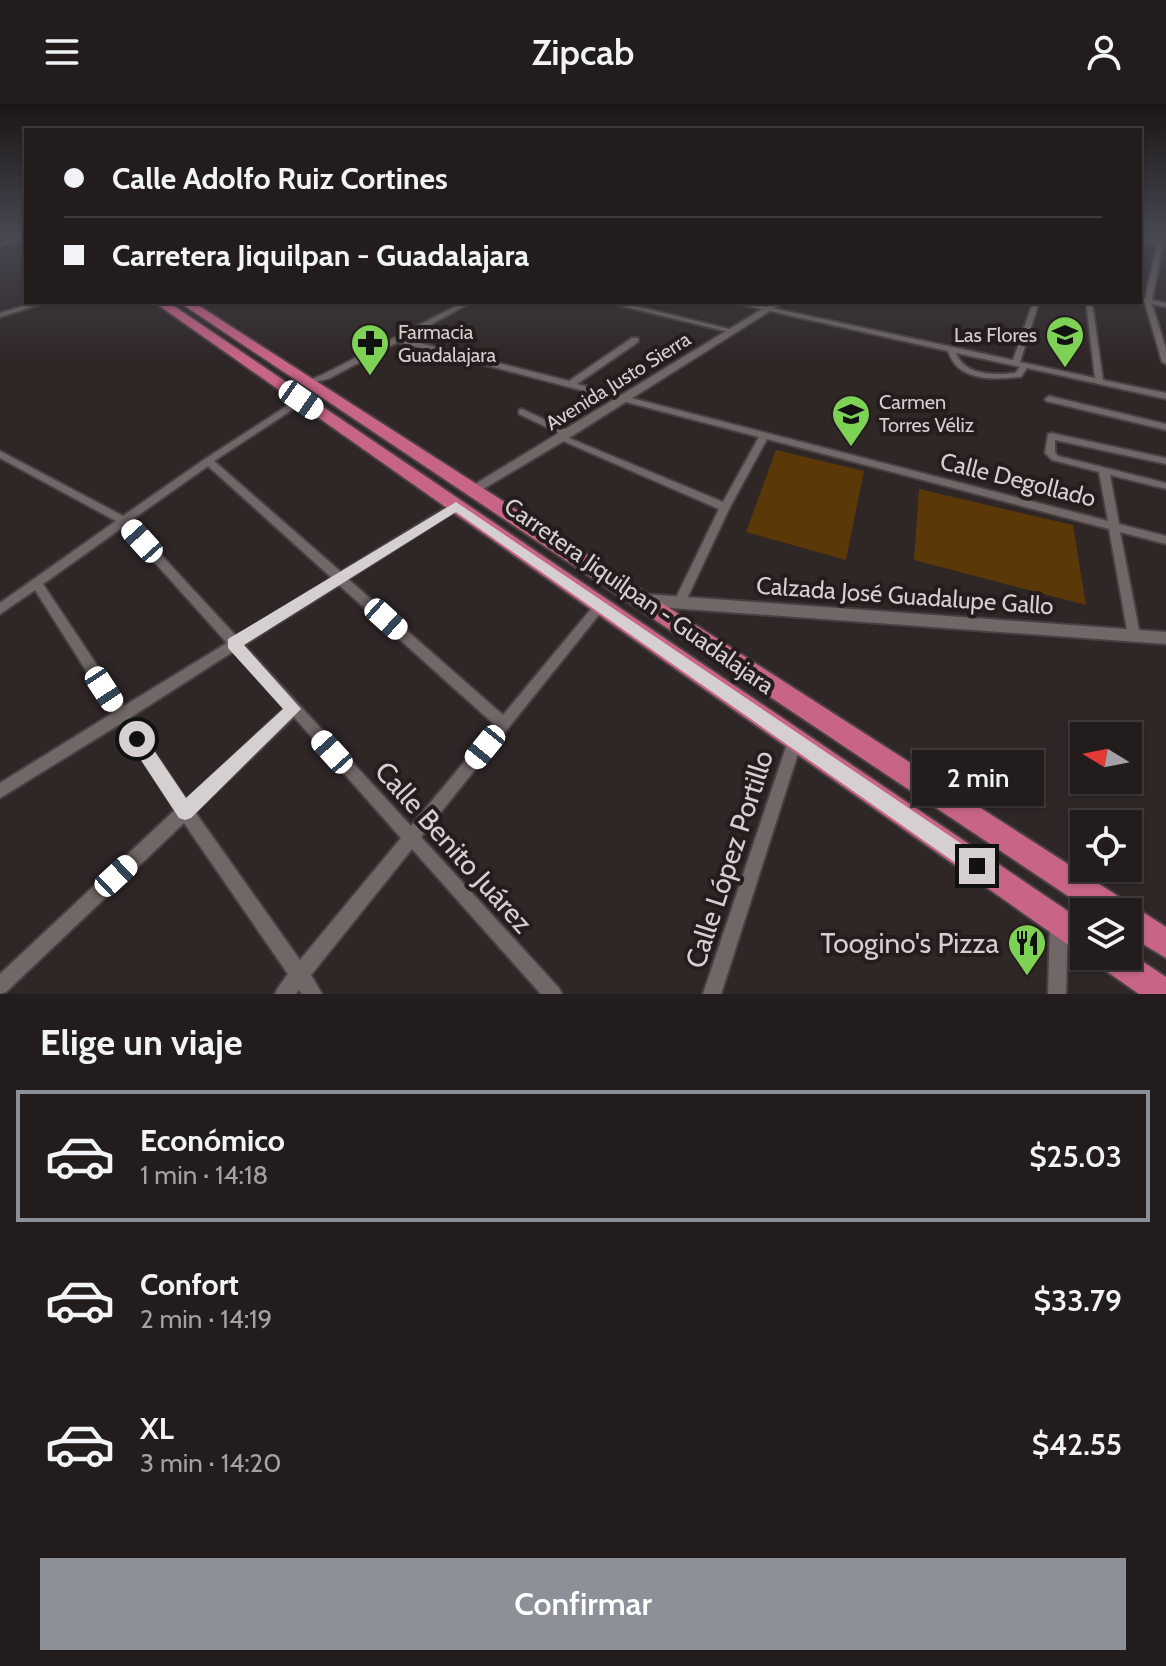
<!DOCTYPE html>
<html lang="es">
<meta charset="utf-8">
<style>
body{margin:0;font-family:Cabin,sans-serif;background:#2b2525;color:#f1f3f6;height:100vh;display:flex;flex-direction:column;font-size:30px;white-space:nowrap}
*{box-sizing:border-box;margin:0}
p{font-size:26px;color:#a3a1a3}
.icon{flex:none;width:44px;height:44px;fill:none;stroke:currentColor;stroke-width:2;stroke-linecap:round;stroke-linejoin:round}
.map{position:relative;height:890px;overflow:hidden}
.side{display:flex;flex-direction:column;background:#231c1c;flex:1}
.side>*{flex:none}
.hud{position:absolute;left:24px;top:24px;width:1118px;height:176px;border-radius:0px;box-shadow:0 2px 6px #0004,0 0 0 2px #403a3b;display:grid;align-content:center;height:176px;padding:0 40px;background:#231c1c}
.needle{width:52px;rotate:280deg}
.fabs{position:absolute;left:1070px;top:618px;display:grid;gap:16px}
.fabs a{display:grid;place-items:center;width:72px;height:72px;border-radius:0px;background:#231c1c;box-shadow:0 2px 6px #0004,0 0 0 2px #403a3b;font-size:40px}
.end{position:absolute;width:36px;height:36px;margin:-18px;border:10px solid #d6cfcf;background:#111;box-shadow:0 0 0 4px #111}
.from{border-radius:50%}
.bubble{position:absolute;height:56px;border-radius:0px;background:#231c1c;box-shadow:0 2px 6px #0004,0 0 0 2px #403a3b;font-size:26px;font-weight:600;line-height:56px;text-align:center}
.car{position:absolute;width:24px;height:48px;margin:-24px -12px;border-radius:10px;box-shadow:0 0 6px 2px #0007;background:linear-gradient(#fff 24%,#345 0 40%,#fff 0 76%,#345 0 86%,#fff 0)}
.hud b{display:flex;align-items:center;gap:28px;height:76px;font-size:30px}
.hud b+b{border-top:2px solid #403a3b}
.hud i{width:20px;height:20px;background:#f1f3f6}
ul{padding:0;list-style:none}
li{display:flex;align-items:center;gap:24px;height:132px;margin:0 16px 12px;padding:0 24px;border:4px solid transparent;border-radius:0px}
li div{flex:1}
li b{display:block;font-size:30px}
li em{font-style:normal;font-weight:600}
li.on{border-color:#8c9099}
li>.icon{width:72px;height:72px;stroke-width:1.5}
h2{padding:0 40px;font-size:36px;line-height:96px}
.action{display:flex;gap:16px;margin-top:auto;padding:16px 40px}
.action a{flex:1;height:92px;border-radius:0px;background:#8c9099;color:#fff;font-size:32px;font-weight:600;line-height:92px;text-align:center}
header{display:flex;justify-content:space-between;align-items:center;height:104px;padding:0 40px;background:#231c1c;font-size:36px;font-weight:600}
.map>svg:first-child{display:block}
</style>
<header><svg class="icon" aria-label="menu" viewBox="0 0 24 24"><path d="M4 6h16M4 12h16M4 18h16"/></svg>Zipcab<svg class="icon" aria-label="person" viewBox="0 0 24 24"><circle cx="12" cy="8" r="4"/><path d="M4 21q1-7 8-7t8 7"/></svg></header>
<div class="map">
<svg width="1166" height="890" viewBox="0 0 1166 890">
<rect width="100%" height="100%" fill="#2f2626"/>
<!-- green -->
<g fill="#5b3808">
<path d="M776,346L864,367L846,456L746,428Z"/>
<path d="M919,385L1073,421L1086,501L914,456Z"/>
</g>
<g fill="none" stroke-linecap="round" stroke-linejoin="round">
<!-- minor casing -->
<g stroke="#494141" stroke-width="4">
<g id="minor">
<path d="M1154,130H1160L1162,138L1166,140L1163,142L1152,196L1166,199V203L1152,200L1166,245V260L1162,258L1145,199L1140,198V194L1145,195L1157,141L1140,139V135L1156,137Z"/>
<path d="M37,198H48L0,213V209Z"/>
<path d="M464,198H472L404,235L569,277L632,234H638V238L577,280L1108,417L1099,368L1052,356L1045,349L1048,330L1051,329L1166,354V360L1055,336V348L1058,352L1166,379V385L1110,371L1119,420L1166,432V440L1120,428L1140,531L1138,535L1134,536L1130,535L1128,531L1109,425L767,335L730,403L683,503H675L673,500L719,405L556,334L561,331L564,332L723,398L759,333L398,238L330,274L309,280L305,278L324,270Z"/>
<path d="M606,198H618L737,227L733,229Z"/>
<path d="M730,198H743L1013,256L1033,198H1039L1020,258L1095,274L1086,198H1092L1103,276L1166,289V295L1027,264L1021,273H1018C992,276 957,277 948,247ZM956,249L1020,263L1015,269C994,271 965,272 956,249Z"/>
<path d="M1049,292L1166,320V326L1046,297L1045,295Z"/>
<path d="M301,293L304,294V298L214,357L341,468L452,400H460L461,402L460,404L348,475L503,611L596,499H604L606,502L421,733L559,884L562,890H541L412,745L311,871L322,890H302L299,886L296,890H275L278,884L288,870L184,719L6,888L0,890V870L175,706L120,620L0,694V679L113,609L35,486L0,510V499L116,417L0,354V347L123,412L205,355ZM208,362L332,474L237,533L130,417ZM123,423L227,539L124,602L43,480ZM339,481L495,621L411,722L244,541ZM234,547L285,604L186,696L131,613ZM294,613L401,734L300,856L195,708Z"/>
<path d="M522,305L571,328L573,330L571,332H565L519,310V306Z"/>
<path d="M795,630L800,632L802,637L721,890H703L788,637L790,632Z"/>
<path d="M1059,810L1065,813L1068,819L1066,890H1048L1050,819L1053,813Z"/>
</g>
</g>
<!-- tertiary casing -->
<g stroke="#494141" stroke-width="4">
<g id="tertiary">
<path d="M22,130H26V134L0,143V138Z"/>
<path d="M774,198H784L572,332L478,388L473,389L467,385Z"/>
<path d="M644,490L1166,528V540L644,502L639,500L636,496L639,492Z"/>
</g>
</g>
<!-- trunk casing -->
<g stroke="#494141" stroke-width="4">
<g id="trunk">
<path d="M154,198H168L1084,818V849L1074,845Z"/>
<path d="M179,198H193L1166,823V854L1128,831V808H1092Z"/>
<path d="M1128,848L1166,873V890H1139L1099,862L1095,852H1128Z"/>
</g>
</g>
<!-- minor -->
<use href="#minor" fill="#716766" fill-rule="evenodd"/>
<!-- tertiary -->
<use href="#tertiary" fill="#716766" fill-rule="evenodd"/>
<!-- trunk -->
<use href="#trunk" fill="#c86488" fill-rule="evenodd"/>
</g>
<!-- sky -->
<linearGradient id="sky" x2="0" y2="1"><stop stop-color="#1a1515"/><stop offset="0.51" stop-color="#474752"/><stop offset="1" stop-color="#474752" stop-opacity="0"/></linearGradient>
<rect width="1166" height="255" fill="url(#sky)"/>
<!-- route -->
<path fill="#d6cfcf" d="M456,398L984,755L987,762L984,769L977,772L970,769L456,408L244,541L301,605L191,714L185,716L179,714L131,641L128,635L131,630H143L186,694L283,605L228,544V535Z"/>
<!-- icons -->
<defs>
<g id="school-pin" transform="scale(2)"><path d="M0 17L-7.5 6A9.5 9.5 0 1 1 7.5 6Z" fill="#7dd154" stroke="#251d1c"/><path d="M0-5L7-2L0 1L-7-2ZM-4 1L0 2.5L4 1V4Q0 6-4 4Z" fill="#111"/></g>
<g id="pharmacy-pin" transform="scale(2)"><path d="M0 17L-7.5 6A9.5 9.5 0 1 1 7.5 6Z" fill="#7dd154" stroke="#251d1c"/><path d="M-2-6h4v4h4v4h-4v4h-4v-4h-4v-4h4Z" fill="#111"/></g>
<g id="restaurant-pin" transform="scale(2)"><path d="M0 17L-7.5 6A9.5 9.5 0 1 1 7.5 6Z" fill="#7dd154" stroke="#251d1c"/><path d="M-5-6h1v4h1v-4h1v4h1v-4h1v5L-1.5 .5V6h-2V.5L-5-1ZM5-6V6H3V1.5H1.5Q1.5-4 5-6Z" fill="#111"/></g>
</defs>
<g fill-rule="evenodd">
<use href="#school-pin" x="1065" y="231"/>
<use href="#pharmacy-pin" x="370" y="239"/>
<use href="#school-pin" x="851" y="310"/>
<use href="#restaurant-pin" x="1027" y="839"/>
</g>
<g text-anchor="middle" stroke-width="8" stroke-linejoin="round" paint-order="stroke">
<!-- far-poi labels -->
<g font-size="20" fill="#d6cfcf" stroke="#251d1c" text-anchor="start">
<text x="398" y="235">Farmacia<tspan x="398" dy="23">Guadalajara</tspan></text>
<text x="1037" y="238" text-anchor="end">Las Flores</text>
<text x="879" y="305">Carmen<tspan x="879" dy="23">Torres Véliz</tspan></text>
</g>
<!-- far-street labels -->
<g font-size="20" fill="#d6cfcf" stroke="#251d1c">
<text transform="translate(618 277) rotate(-32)" y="7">Avenida Justo Sierra</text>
</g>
<!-- street labels -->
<g font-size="24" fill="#d6cfcf" stroke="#251d1c">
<text transform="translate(1018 376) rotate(14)" y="8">Calle Degollado</text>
<text transform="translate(639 492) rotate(35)" y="8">Carretera Jiquilpan - Guadalajara</text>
<text transform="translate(905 492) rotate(4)" y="8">Calzada José Guadalupe Gallo</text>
</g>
<!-- near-street labels -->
<g font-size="28" fill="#d6cfcf" stroke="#251d1c">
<text transform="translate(454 743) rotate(48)" y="10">Calle Benito Juárez</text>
<text transform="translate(729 755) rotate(-72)" y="10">Calle López Portillo</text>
</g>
<!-- near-poi labels -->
<g font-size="28" fill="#d6cfcf" stroke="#251d1c" text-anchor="end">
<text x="999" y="849">Toogino's Pizza</text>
</g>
</g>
</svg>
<div class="fabs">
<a><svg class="needle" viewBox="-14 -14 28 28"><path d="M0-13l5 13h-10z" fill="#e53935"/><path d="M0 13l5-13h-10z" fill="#a3a1a3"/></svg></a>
<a><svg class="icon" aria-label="locate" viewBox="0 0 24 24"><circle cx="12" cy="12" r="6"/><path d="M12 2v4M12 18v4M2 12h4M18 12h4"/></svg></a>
<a><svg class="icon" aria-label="layers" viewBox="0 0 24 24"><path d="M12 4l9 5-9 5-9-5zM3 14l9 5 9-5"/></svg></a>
</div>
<i class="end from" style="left:137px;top:635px"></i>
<i class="end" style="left:977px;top:762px"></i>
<div class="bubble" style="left:912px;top:646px;width:132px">2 min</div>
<i class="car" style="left:301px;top:296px;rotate:125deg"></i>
<i class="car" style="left:142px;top:437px;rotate:318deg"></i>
<i class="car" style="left:386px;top:515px;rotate:132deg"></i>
<i class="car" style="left:104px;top:585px;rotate:147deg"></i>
<i class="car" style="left:485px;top:643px;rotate:219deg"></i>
<i class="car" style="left:332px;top:648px;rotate:318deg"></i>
<i class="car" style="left:116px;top:772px;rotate:47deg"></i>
<div class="hud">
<b><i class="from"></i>Calle Adolfo Ruiz Cortines</b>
<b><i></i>Carretera Jiquilpan - Guadalajara</b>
</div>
</div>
<section class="side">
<h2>Elige un viaje</h2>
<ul>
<li class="on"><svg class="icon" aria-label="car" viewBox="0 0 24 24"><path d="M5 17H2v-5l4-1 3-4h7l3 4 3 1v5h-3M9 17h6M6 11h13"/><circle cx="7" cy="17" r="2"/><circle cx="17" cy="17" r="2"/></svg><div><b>Económico</b><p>1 min · 14:18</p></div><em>$25.03</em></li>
<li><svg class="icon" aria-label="car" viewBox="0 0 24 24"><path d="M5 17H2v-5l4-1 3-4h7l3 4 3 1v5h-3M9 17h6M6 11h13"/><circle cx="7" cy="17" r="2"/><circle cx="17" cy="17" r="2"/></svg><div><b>Confort</b><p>2 min · 14:19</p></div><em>$33.79</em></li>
<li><svg class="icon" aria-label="car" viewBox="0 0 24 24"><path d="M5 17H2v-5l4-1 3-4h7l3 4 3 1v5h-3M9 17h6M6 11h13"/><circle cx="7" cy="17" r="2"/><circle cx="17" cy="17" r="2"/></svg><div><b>XL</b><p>3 min · 14:20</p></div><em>$42.55</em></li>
</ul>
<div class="action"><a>Confirmar</a></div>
</section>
